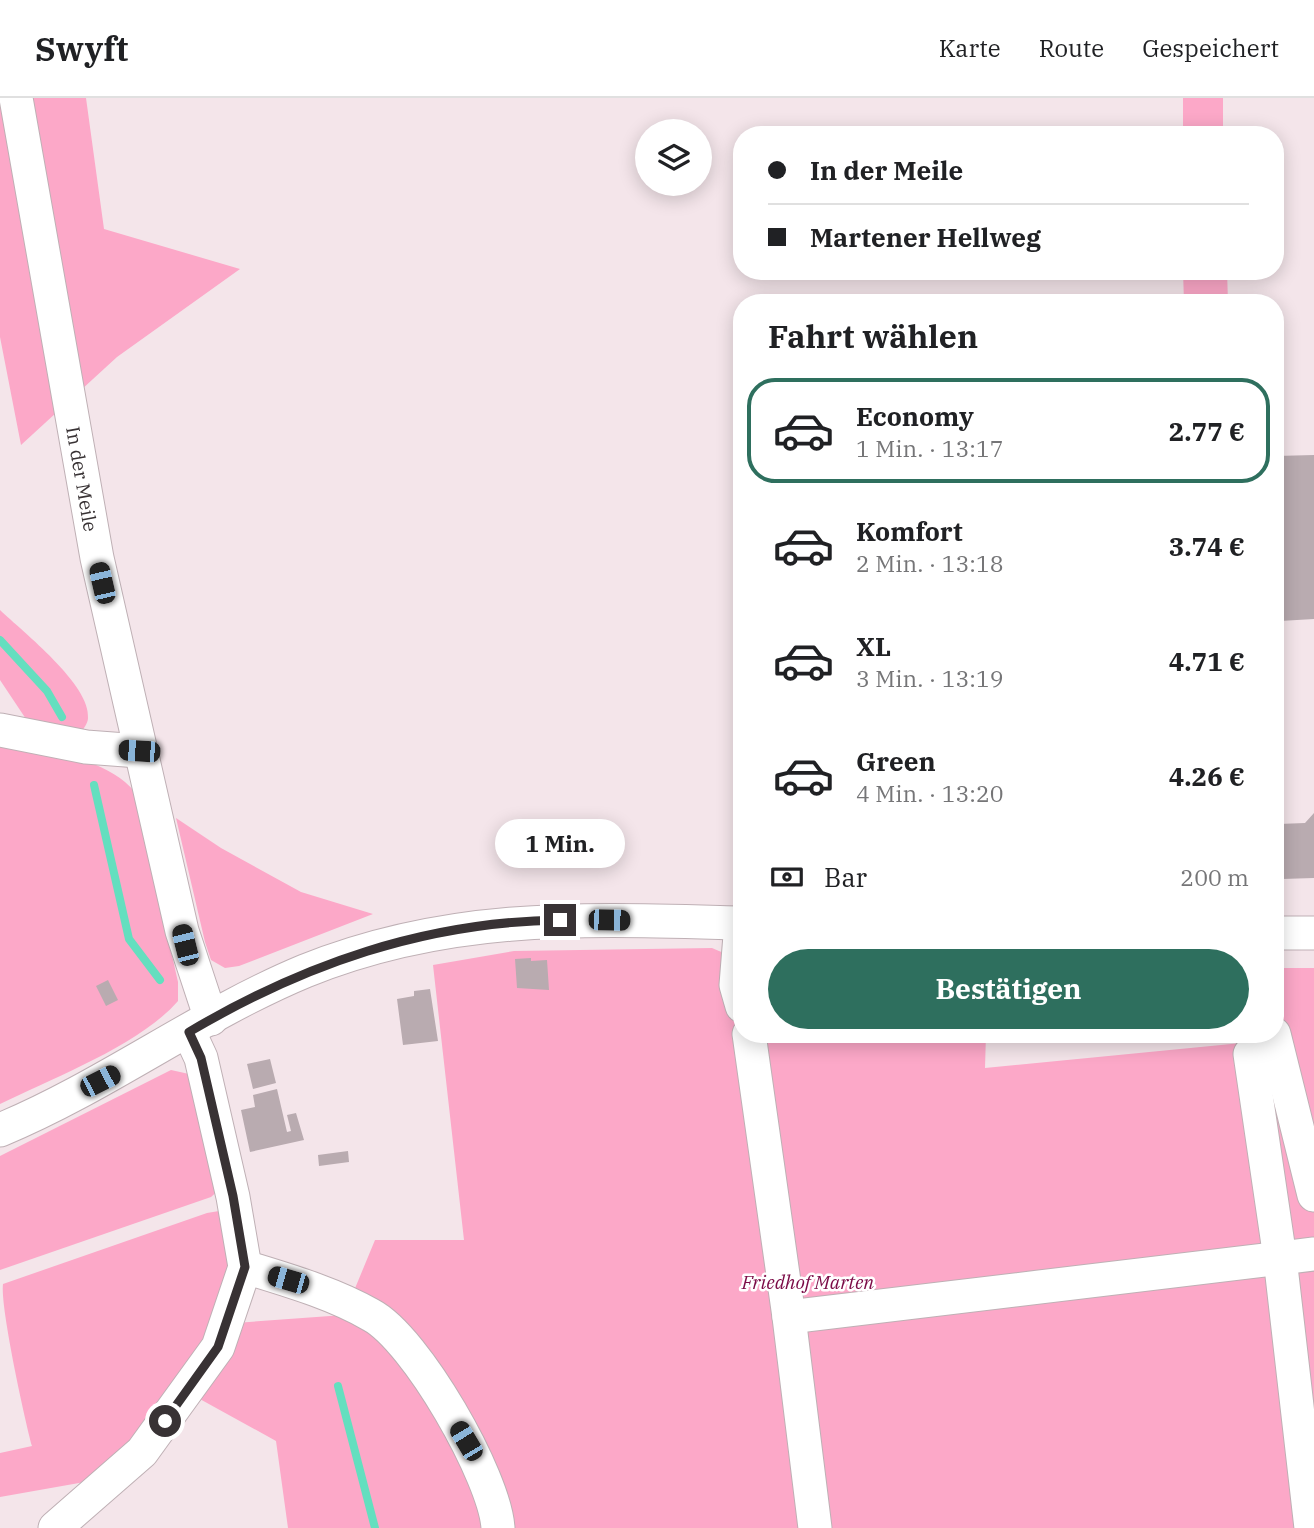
<!DOCTYPE html>
<html lang="de">
<meta charset="utf-8">
<style>
body{margin:0;font-family:"IBM Plex Serif",serif;background:#f2f2f2;color:#202124;height:100vh;display:flex;flex-direction:column;font-size:26px;white-space:nowrap}
*{box-sizing:border-box;margin:0}
p{font-size:23px;color:#757577}
.icon{flex:none;width:38px;height:38px;fill:none;stroke:currentColor;stroke-width:2;stroke-linecap:round;stroke-linejoin:round}
.map{position:relative;flex:1;overflow:hidden}
.details{position:absolute;left:733px;top:196px;width:551px;height:749px;display:flex;flex-direction:column;background:#fff;border-radius:28px;box-shadow:0 4px 18px #0003}
.details>*{flex:none}
.top-card{position:absolute;left:733px;top:28px;width:551px;height:154px;border-radius:28px;box-shadow:0 4px 18px #0003;display:grid;align-content:center;height:154px;padding:0 35px;background:#fff}
.tools{position:absolute;left:635px;top:21px;display:grid;gap:14px}
.tools a{display:grid;place-items:center;width:77px;height:77px;border-radius:50%;background:#fff;box-shadow:0 4px 18px #0003;font-size:35px}
.end{position:absolute;width:32px;height:32px;margin:-16px;border:9px solid #383234;background:#fff;box-shadow:0 0 0 4px #fff}
.from{border-radius:50%}
.bubble{position:absolute;height:49px;border-radius:24px;background:#fff;box-shadow:0 4px 18px #0003;font-size:23px;font-weight:800;line-height:49px;text-align:center}
.car{position:absolute;width:21px;height:42px;margin:-21px -10px;border-radius:9px;box-shadow:0 0 5px 2px #0007;background:linear-gradient(#222 24%,#8ab4d8 0 40%,#222 0 76%,#8ab4d8 0 86%,#222 0)}
.top-card b{display:flex;align-items:center;gap:24px;height:66px;font-size:26px}
.top-card b+b{border-top:2px solid #e0e0e0}
.top-card i{width:18px;height:18px;background:#202124}
ul{padding:0;list-style:none}
li{display:flex;align-items:center;gap:21px;height:105px;margin:0 14px 10px;padding:0 21px;border:4px solid transparent;border-radius:28px}
li div{flex:1}
li b{display:block;font-size:26px}
li em{font-style:normal;font-weight:800}
li.selected{border-color:#2e6f5e}
li>.icon{width:63px;height:63px;stroke-width:1.5}
h2{padding:0 35px;font-size:32px;line-height:84px}
.pay{display:flex;align-items:center;gap:18px;height:77px;padding:0 35px;font-size:26px}
.pay p{margin-inline-start:auto}
.button{display:flex;gap:14px;margin-top:auto;padding:14px 35px}
.button a{flex:1;height:80px;border-radius:42px;background:#2e6f5e;color:#fff;font-size:28px;font-weight:800;line-height:80px;text-align:center}
header{display:flex;align-items:center;gap:42px;box-sizing:border-box;height:98px;padding:0 35px;background:#fff;border-bottom:2px solid #e0e0e0}
header strong{font-size:33px}
nav{display:flex;gap:38px;margin-inline-start:auto;font-size:24px}
.map>svg:first-child{display:block}
</style>
<header>
<strong>Swyft</strong>
<nav><a>Karte</a><a>Route</a><a>Gespeichert</a></nav>
</header>
<div class="map">
<svg width="1314" height="1430" viewBox="0 0 1314 1430">
<rect width="100%" height="100%" fill="#f4e5ea"/>
<!-- green -->
<g fill="#fca8c8">
<path d="M0,0H86L104,131L240,171L117,259L21,347L0,239Z"/>
<rect x="1183" y="0" width="40" height="37"/>
<path d="M1183,173H1227L1228,205H1184Z"/>
<path d="M0,512C23,534 91,587 88,620C88,625 83,631 81,635L32,630L0,582Z"/>
<path d="M0,643C44,654 105,658 135,694L178,884V903C140,947 53,980 0,1006Z"/>
<path d="M176,720L221,750L301,794L373,816L239,868L225,870L211,862L205,844Z"/>
<path d="M712,850L726,856L742,936H986L985,970L1262,943L1276,936V873H1282V870H1314V1430H288L276,1343L198,1300L235,1225L344,1217L375,1142H464L433,867L514,853Z"/>
<path d="M171,972L189,976L220,1091L211,1099L0,1172V1058Z"/>
<path d="M219,1113L230,1162L213,1224L183,1278L145,1335L96,1382L0,1399V1355L32,1348C24,1318 0,1208 3,1186L207,1115Z"/>
</g>
<g fill="none" stroke-linecap="round" stroke-linejoin="round">
<!-- stream -->
<g stroke="#64dfbf" stroke-width="8">
<path d="M0,542L47,593L62,619"/>
<path d="M94,687L129,841L160,882"/>
<path d="M338,1288L375,1430"/>
</g>
</g>
<!-- building -->
<g fill="#b9abb0">
<path d="M1314,357V521L1280,523L1276,358Z"/>
<path d="M1276,702L1279,726L1305,725L1314,715V780L1282,781L1281,771H1276Z"/>
<path d="M531,860V863L547,862L549,892L517,890L515,861Z"/>
<path d="M108,882L118,902L106,908L96,888Z"/>
<path d="M430,891L438,943L403,947L397,901L414,898V893Z"/>
<path d="M270,961L276,985L253,991L247,966Z"/>
<path d="M277,991L287,1034L291,1033L287,1017L296,1015L304,1042L250,1054L241,1012L255,1009L253,997Z"/>
<path d="M348,1053L349,1064L319,1068L318,1057Z"/>
</g>
<g fill="none" stroke-linecap="round" stroke-linejoin="round">
<!-- minor casing -->
<g stroke="#bfb0b5" stroke-width="35">
<g id="minor">
<path d="M16,0L97,460L182,833L211,921"/>
<path d="M0,632L86,649L139,653"/>
<path d="M741,825L736,887L742,908"/>
<path d="M1276,835H1314"/>
<path d="M749,936L789,1219L1314,1156"/>
<path d="M1274,936L1314,1097"/>
<path d="M1250,956L1280,1160L1311,1430"/>
<path d="M0,1032C106,988 199,917 305,873C451,814 588,821 742,825"/>
<path d="M245,1169C287,1182 333,1195 371,1217C416,1241 495,1379 498,1430"/>
<path d="M789,1219L815,1430"/>
<path d="M55,1430L142,1354L218,1249L245,1169L233,1099L201,960L189,934"/>
</g>
</g>
<!-- minor -->
<use href="#minor" stroke="#fff" stroke-width="33"/>
</g>
<g fill="none" stroke-linecap="round" stroke-linejoin="round">
<!-- route -->
<path stroke="#383234" stroke-width="9" d="M165,1323L218,1249L245,1169L233,1098L201,960L189,934C304,866 425,824 560,822"/>
</g>
<g text-anchor="middle" stroke-width="5" stroke-linejoin="round" paint-order="stroke">
<!-- street labels -->
<g font-size="19" fill="#383234" stroke="#fff">
<text transform="translate(82 381) rotate(80)" y="7">In der Meile</text>
</g>
<!-- park labels -->
<g font-size="19" font-style="italic" fill="#7b0b47" stroke="#fff">
<text x="808" y="1191">Friedhof Marten</text>
</g>
</g>
</svg>
<div class="tools">
<a><svg class="icon" aria-label="layers" viewBox="0 0 24 24"><path d="M12 4l9 5-9 5-9-5zM3 14l9 5 9-5"/></svg></a>
</div>
<i class="end from" style="left:165px;top:1323px"></i>
<i class="end" style="left:560px;top:822px"></i>
<div class="bubble" style="left:495px;top:721px;width:130px">1 Min.</div>
<i class="car" style="left:102px;top:485px;rotate:347deg"></i>
<i class="car" style="left:139px;top:653px;rotate:274deg"></i>
<i class="car" style="left:609px;top:822px;rotate:91deg"></i>
<i class="car" style="left:185px;top:847px;rotate:346deg"></i>
<i class="car" style="left:100px;top:983px;rotate:63deg"></i>
<i class="car" style="left:288px;top:1182px;rotate:286deg"></i>
<i class="car" style="left:466px;top:1343px;rotate:329deg"></i>
<div class="top-card">
<b><i class="from"></i>In der Meile</b>
<b><i></i>Martener Hellweg</b>
</div>
<section class="details">
<h2>Fahrt wählen</h2>
<ul>
<li class="selected"><svg class="icon" aria-label="car" viewBox="0 0 24 24"><path d="M5 17H2v-5l4-1 3-4h7l3 4 3 1v5h-3M9 17h6M6 11h13"/><circle cx="7" cy="17" r="2"/><circle cx="17" cy="17" r="2"/></svg><div><b>Economy</b><p>1 Min. · 13:17</p></div><em>2.77 €</em></li>
<li><svg class="icon" aria-label="car" viewBox="0 0 24 24"><path d="M5 17H2v-5l4-1 3-4h7l3 4 3 1v5h-3M9 17h6M6 11h13"/><circle cx="7" cy="17" r="2"/><circle cx="17" cy="17" r="2"/></svg><div><b>Komfort</b><p>2 Min. · 13:18</p></div><em>3.74 €</em></li>
<li><svg class="icon" aria-label="car" viewBox="0 0 24 24"><path d="M5 17H2v-5l4-1 3-4h7l3 4 3 1v5h-3M9 17h6M6 11h13"/><circle cx="7" cy="17" r="2"/><circle cx="17" cy="17" r="2"/></svg><div><b>XL</b><p>3 Min. · 13:19</p></div><em>4.71 €</em></li>
<li><svg class="icon" aria-label="car" viewBox="0 0 24 24"><path d="M5 17H2v-5l4-1 3-4h7l3 4 3 1v5h-3M9 17h6M6 11h13"/><circle cx="7" cy="17" r="2"/><circle cx="17" cy="17" r="2"/></svg><div><b>Green</b><p>4 Min. · 13:20</p></div><em>4.26 €</em></li>
</ul>
<div class="pay"><svg class="icon" aria-label="cash" viewBox="0 0 24 24"><path d="M3 7h18v10H3z"/><circle cx="12" cy="12" r="2"/></svg>Bar<p>200 m</p></div>
<div class="button"><a>Bestätigen</a></div>
</section>
</div>
